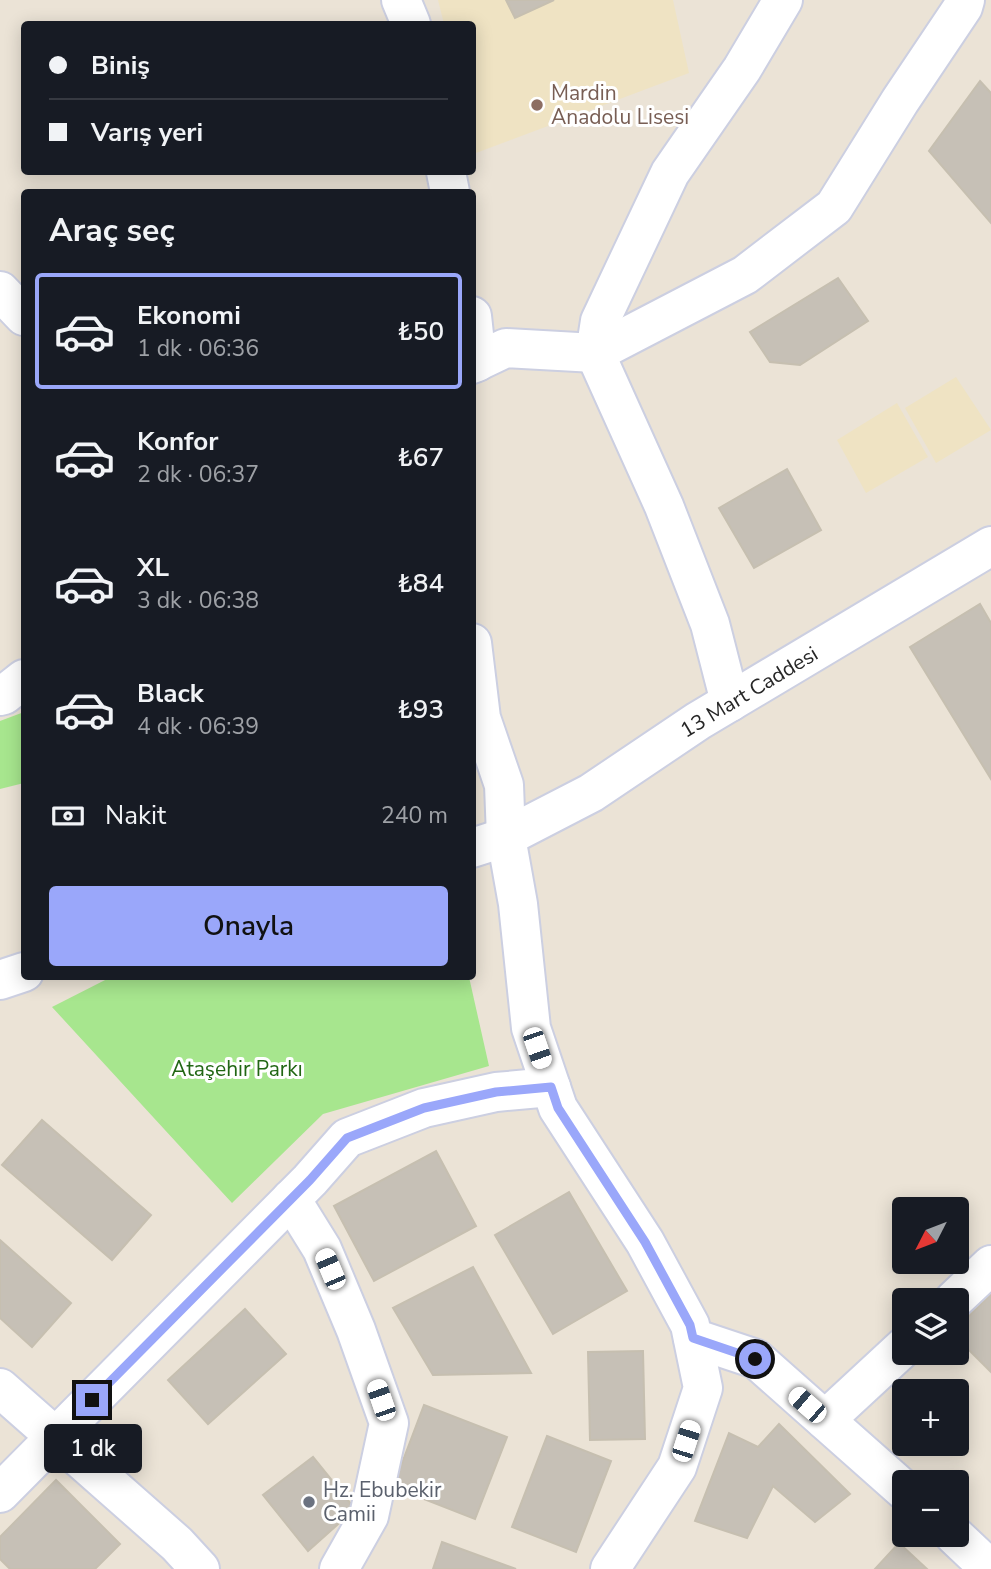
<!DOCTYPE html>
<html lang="tr">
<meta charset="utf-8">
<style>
body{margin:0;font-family:"Nunito Sans",sans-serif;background:#242831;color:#f1f3f6;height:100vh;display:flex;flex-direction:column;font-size:26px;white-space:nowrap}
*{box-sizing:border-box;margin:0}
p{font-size:23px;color:#9ea1a6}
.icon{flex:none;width:38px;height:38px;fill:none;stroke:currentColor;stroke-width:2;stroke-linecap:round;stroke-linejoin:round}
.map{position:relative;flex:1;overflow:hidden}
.details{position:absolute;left:21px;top:189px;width:455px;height:791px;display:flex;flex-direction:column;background:#171b24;border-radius:7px;box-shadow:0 4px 18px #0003}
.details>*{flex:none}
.guide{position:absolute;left:21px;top:21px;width:455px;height:154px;border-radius:7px;box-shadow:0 4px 18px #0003;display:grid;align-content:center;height:154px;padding:0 28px;background:#171b24}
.needle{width:46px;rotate:228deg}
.controls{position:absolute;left:892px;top:1197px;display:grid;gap:14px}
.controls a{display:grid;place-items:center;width:77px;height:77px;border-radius:7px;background:#171b24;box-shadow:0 4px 18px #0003;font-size:35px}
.end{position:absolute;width:32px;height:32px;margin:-16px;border:9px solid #9aa7fa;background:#111;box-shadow:0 0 0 4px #111}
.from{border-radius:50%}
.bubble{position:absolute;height:49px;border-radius:7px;background:#171b24;box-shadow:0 4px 18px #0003;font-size:23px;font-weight:600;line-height:49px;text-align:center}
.car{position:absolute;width:21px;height:42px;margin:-21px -10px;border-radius:9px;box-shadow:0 0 5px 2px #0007;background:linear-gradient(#fff 24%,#345 0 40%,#fff 0 76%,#345 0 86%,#fff 0)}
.guide b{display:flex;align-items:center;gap:24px;height:66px;font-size:26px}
.guide b+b{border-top:2px solid #363941}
.guide i{width:18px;height:18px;background:#f1f3f6}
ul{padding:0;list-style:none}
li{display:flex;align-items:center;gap:21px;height:116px;margin:0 14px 10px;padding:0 14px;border:4px solid transparent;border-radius:7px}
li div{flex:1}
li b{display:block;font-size:26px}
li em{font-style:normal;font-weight:600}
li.selected{border-color:#9aa7fa}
li>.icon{width:63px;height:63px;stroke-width:1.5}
h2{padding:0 28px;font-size:32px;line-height:84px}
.pay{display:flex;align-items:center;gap:18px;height:77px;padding:0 28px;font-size:26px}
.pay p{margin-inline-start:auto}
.primary-button{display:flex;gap:14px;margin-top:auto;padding:14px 28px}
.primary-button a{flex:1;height:80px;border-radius:7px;background:#9aa7fa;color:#111;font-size:28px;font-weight:600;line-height:80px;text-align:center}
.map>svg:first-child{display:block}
</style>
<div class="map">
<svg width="991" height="1569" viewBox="0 0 991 1569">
<rect width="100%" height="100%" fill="#ebe3d6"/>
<!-- education -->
<g fill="#efe3c3">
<path d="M438,0H673L689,73L476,153L472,138V24H444Z"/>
<path d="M956,377L991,430L936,463L905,408Z"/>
<path d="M897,403L928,457L866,493L837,440Z"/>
</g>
<!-- green -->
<g fill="#a7e68e">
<path d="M24,712V783L0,789V721Z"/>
<path d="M111,977H469L489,1066L323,1114L232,1203L52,1007Z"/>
</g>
<!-- building -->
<g fill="#c6c0b6" stroke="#c6bfb0" stroke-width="2">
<path d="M506,0H554L515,18Z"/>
<path d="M980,81L991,93V223L929,151Z"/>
<path d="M838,278L868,321L800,365L770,362L750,332Z"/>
<path d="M787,469L821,530L754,568L719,508Z"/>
<path d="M980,604L991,623V779L910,647Z"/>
<path d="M42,1120L151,1215L112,1260L2,1165Z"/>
<path d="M436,1151L476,1226L374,1281L334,1206Z"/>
<path d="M569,1192L627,1291L553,1334L495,1235Z"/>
<path d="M0,1240L71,1303L32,1347L0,1318Z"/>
<path d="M473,1267L531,1373L433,1375L393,1308Z"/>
<path d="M991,1294V1372L957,1338V1328Z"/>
<path d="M245,1309L286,1354L208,1424L168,1380Z"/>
<path d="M643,1351L645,1439L590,1440L588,1352Z"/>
<path d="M424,1405L507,1437L475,1519L393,1487Z"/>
<path d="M779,1424L850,1494L815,1522L773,1486L747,1538L695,1521L729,1433L758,1447Z"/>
<path d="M547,1436L611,1461L576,1552L512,1527Z"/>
<path d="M313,1457L355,1509L308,1551L263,1495Z"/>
<path d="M56,1480L120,1544L95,1569H10L0,1559V1537Z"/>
<path d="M442,1542L516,1569H433Z"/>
<path d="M899,1543L927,1569H875Z"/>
</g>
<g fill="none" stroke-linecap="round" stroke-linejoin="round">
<!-- minor casing -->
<g stroke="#cccfe1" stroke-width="42">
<g id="minor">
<path d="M401,0L411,24"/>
<path d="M446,172L450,192"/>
<path d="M0,291L24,316"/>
<path d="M472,316L477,362"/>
<path d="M472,364L506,348L595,353L745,275L834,207L900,101L963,7L965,0"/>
<path d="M472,643L481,718L504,785L506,837L518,904L531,1028L558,1108L645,1242L690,1325L703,1388L677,1467L610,1569"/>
<path d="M0,696L4,695L24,679"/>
<path d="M730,702L710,624L664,506L595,353L600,321L670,173L742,69L783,0"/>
<path d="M472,848L506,837L591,793L698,721L991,546"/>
<path d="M0,980L24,972"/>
<path d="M291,1199L322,1249L356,1330L389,1423L369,1516L339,1569"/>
<path d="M954,1300L991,1265"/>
<path d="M693,1338L756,1359L905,1491"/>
<path d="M0,1388L177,1544L200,1569"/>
<path d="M825,1420L905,1346"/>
<path d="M0,1493L310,1180L347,1138L424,1108L496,1092L551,1087"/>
<path d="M954,1535L990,1569"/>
</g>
</g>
<!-- minor -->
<use href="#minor" stroke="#fff" stroke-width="38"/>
</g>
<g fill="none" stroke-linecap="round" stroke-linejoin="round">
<!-- route -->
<path stroke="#9aa7fa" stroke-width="9" d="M92,1400L310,1180L347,1138L424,1108L496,1092L551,1087L558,1108L645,1242L690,1325L693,1338L755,1359"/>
</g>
<!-- markers -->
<circle fill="#8d6e63" stroke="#fff" stroke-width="2.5" cx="537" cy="105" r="7"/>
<circle fill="#6b7280" stroke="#fff" stroke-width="2.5" cx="309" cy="1502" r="7"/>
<g text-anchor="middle" stroke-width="6" stroke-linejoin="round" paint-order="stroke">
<!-- education labels -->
<g font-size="21" fill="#785e54" stroke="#fff" text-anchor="start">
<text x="551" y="100">Mardin<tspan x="551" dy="24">Anadolu Lisesi</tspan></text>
</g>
<!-- street labels -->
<g font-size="21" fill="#272727" stroke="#fff">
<text transform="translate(749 692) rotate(-31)" y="7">13 Mart Caddesi</text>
</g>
<!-- park labels -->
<g font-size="21" fill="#216614" stroke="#fff">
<text x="237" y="1076">Ataşehir Parkı</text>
</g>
<!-- worship labels -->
<g font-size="21" fill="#5b616d" stroke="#fff" text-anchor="start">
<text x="323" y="1497">Hz. Ebubekir<tspan x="323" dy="24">Camii</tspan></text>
</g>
</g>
</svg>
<div class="controls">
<a><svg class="needle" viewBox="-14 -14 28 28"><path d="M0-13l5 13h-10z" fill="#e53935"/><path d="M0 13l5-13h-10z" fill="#9ea1a6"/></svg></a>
<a><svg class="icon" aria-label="layers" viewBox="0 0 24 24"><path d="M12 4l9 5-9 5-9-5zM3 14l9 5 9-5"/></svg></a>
<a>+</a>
<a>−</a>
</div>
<i class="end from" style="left:755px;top:1359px"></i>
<i class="end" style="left:92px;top:1400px"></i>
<div class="bubble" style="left:44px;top:1424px;width:98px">1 dk</div>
<i class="car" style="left:537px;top:1048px;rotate:161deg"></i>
<i class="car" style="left:330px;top:1269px;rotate:337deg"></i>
<i class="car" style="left:381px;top:1400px;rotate:341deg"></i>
<i class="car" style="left:807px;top:1405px;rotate:311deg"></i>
<i class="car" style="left:686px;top:1441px;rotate:18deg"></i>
<div class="guide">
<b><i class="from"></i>Biniş</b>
<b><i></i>Varış yeri</b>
</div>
<section class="details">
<h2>Araç seç</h2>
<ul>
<li class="selected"><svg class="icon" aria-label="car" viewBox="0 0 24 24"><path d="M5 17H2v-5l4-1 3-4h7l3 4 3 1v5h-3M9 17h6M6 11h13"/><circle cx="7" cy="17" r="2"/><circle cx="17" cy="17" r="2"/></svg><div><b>Ekonomi</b><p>1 dk · 06:36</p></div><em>₺50</em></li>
<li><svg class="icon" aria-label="car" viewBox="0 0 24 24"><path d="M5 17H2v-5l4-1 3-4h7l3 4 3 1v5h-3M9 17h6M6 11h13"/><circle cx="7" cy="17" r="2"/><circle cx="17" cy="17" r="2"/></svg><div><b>Konfor</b><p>2 dk · 06:37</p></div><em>₺67</em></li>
<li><svg class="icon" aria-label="car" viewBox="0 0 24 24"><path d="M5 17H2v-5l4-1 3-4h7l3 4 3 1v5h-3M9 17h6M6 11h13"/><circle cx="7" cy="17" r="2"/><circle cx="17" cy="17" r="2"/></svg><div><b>XL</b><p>3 dk · 06:38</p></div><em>₺84</em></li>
<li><svg class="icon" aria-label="car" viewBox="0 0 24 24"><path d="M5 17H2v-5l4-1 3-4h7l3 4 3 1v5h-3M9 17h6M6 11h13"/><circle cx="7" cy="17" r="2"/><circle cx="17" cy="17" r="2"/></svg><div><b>Black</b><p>4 dk · 06:39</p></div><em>₺93</em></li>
</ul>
<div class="pay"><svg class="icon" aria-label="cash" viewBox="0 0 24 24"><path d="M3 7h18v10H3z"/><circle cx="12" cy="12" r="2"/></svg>Nakit<p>240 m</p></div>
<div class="primary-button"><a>Onayla</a></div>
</section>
</div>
